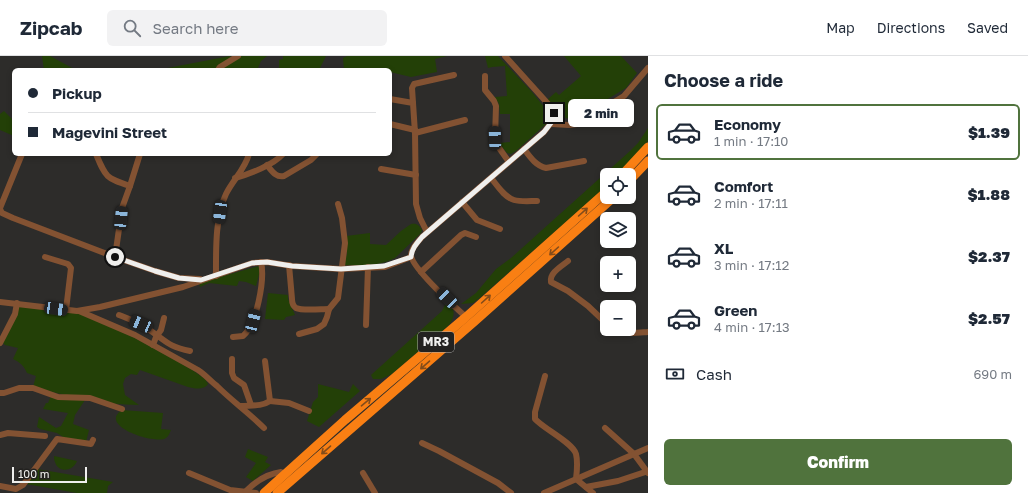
<!DOCTYPE html>
<meta charset="utf-8">
<style>
body{margin:0;font-family:"Golos Text",sans-serif;background:#f2f2f3;color:#1f2937;height:100vh;display:flex;flex-direction:column;font-size:15px;white-space:nowrap}
*{box-sizing:border-box;margin:0}
p{font-size:13px;color:#747a83}
.icon{flex:none;width:22px;height:22px;fill:none;stroke:currentColor;stroke-width:2;stroke-linecap:round;stroke-linejoin:round}
.map{position:relative;flex:1;overflow:hidden}
.sheet{display:flex;flex-direction:column;background:#fff;width:380px}
.sheet>*{flex:none}
.banner{position:absolute;left:12px;top:12px;width:380px;height:88px;border-radius:6px;box-shadow:0 2px 6px #0003;display:grid;align-content:center;height:88px;padding:0 16px;background:#fff}
.controls{position:absolute;left:600px;top:112px;display:grid;gap:8px}
.controls a{display:grid;place-items:center;width:36px;height:36px;border-radius:6px;background:#fff;box-shadow:0 2px 6px #0003;font-size:20px}
.scale{position:absolute;left:12px;bottom:10px;width:75px;box-sizing:border-box;padding-left:4px;border:2px solid #efefed;border-top:0;font-size:11px;line-height:14px;white-space:nowrap;color:#efefed;-webkit-text-stroke:3px #232220;paint-order:stroke}
.end{position:absolute;width:18px;height:18px;margin:-9px;border:5px solid #efefed;background:#111;box-shadow:0 0 0 2px #111}
.from{border-radius:50%}
.bubble{position:absolute;height:28px;border-radius:6px;background:#fff;box-shadow:0 2px 6px #0003;font-size:13px;font-weight:800;line-height:28px;text-align:center}
.car{position:absolute;width:12px;height:24px;margin:-12px -6px;border-radius:5px;box-shadow:0 0 3px 1px #0007;background:linear-gradient(#222 24%,#8ab4d8 0 40%,#222 0 76%,#8ab4d8 0 86%,#222 0)}
.banner b{display:flex;align-items:center;gap:14px;height:38px;font-size:15px}
.banner b+b{border-top:1px solid #e0e1e3}
.banner i{width:10px;height:10px;background:#1f2937}
ul{padding:0;list-style:none}
li{display:flex;align-items:center;gap:12px;height:56px;margin:0 8px 6px;padding:0 8px;border:2px solid transparent;border-radius:6px}
li div{flex:1}
li b{display:block;font-size:15px}
li em{font-style:normal;font-weight:800}
li.active{border-color:#50733d}
li>.icon{width:36px;height:36px;stroke-width:1.5}
h2{padding:0 16px;font-size:18px;line-height:48px}
.pay{display:flex;align-items:center;gap:10px;height:44px;padding:0 16px;font-size:15px}
.pay p{margin-inline-start:auto}
.action{display:flex;gap:8px;margin-top:auto;padding:8px 16px}
.action a{flex:1;height:46px;border-radius:6px;background:#50733d;color:#fff;font-size:16px;font-weight:800;line-height:46px;text-align:center}
header{display:flex;align-items:center;gap:24px;box-sizing:border-box;height:56px;padding:0 20px;background:#fff;border-bottom:1px solid #e0e1e3}
header strong{font-size:19px}
nav{display:flex;gap:22px;margin-inline-start:auto;font-size:14px}
.search{width:280px;height:36px;background:#f2f2f3;display:flex;align-items:center;gap:10px;box-sizing:border-box;padding:0 14px;border-radius:6px;color:#747a83;font-size:15px}
main{display:flex;flex:1;min-height:0}
.map>svg:first-child{display:block}
</style>
<header>
<strong>Zipcab</strong>
<div class="search"><svg class="icon" aria-label="search" viewBox="0 0 24 24"><circle cx="10" cy="10" r="6"/><path d="M15 15l6 6"/></svg>Search here</div>
<nav><a>Map</a><a>Directions</a><a>Saved</a></nav>
</header>
<main>
<div class="map">
<svg width="648" height="437" viewBox="0 0 648 437">
<rect width="100%" height="100%" fill="#2d2c2a"/>
<!-- green -->
<g fill="#234007">
<path d="M42,0H50L76,14H44Z"/>
<path d="M230,0L232,2L220,9L215,14H157Z"/>
<path d="M241,0H267L261,5L257,14H220Z"/>
<path d="M283,0H326L319,14H279V4L283,3Z"/>
<path d="M347,0H447L435,3L437,16L411,21L390,16V14H344L343,2Z"/>
<path d="M485,0H498L532,36L548,56L550,60L547,67L516,95L511,98L507,97L499,87L510,86V58H500L499,48L495,41L507,40L505,10L492,11L488,12Z"/>
<path d="M564,0H621L637,17L626,32L579,60C561,67 556,58 548,43L556,36L559,39L581,20Z"/>
<path d="M4,55L14,65V80L0,74V58Z"/>
<path d="M648,72V85L618,119H607V130L602,134L482,240L473,247L461,248L476,237L496,213L511,202L630,95L638,87Z"/>
<path d="M411,168C417,167 419,169 422,174L421,177L395,202C380,210 360,210 343,209L347,198L346,180L370,177V188L386,189L401,175Z"/>
<path d="M259,210L260,215L256,230L246,226L239,225L237,230L209,227L200,231L199,227Z"/>
<path d="M268,237L288,239V243L295,259L286,261L284,264L265,263Z"/>
<path d="M447,245C455,253 456,259 449,269L392,318L381,323H373L371,319L442,255Z"/>
<path d="M18,249L79,257L135,282L191,313L205,323L208,328C204,334 195,333 188,331L140,314L137,319L131,318L125,322L123,328L125,339L139,349C103,349 67,340 33,331L36,320L27,317C24,310 20,306 13,303L18,292L5,289L3,287L4,284Z"/>
<path d="M318,328L349,336L353,328L360,335L319,371L307,365L313,346L318,341Z"/>
<path d="M51,340L85,344L75,359L73,368L89,374L86,386L66,383L57,377L40,373L37,371L39,361L56,372L61,370L68,357L43,353L46,347H48Z"/>
<path d="M122,354L163,357L161,373L171,374C170,376 169,380 166,382C156,389 97,370 122,354Z"/>
<path d="M248,393L268,401L265,406L271,409L253,425L246,421L256,407L245,401Z"/>
<path d="M54,400L77,405C73,416 58,417 55,406C54,404 54,402 54,400Z"/>
<path d="M37,413L113,426L108,430L107,437H77L26,428Z"/>
</g>
<g fill="none" stroke-linecap="round" stroke-linejoin="round">
<!-- minor -->
<g stroke="#835232" stroke-width="6">
<path d="M218,14L220,11L238,0"/>
<path d="M485,20V34L494,45L496,50L495,82L497,89L509,106"/>
<path d="M390,43L413,47L415,77L416,148L420,162L427,176"/>
<path d="M413,47L412,32L414,28L454,19"/>
<path d="M390,68L415,74"/>
<path d="M552,68L569,69L577,68L624,40L648,12"/>
<path d="M415,77L465,64"/>
<path d="M524,93C530,101 536,110 546,112L584,105"/>
<path d="M96,98C106,122 106,122 130,130L122,152L115,201L155,215L179,222L200,223"/>
<path d="M267,109C272,115 276,122 284,120L311,104L317,98"/>
<path d="M381,113L416,119"/>
<path d="M235,122C250,118 273,109 283,98"/>
<path d="M491,122C497,129 504,141 514,144C521,146 530,145 537,145"/>
<path d="M130,130L140,98"/>
<path d="M462,146L477,164L500,173"/>
<path d="M0,152L22,98"/>
<path d="M0,153L2,157L13,162L115,201"/>
<path d="M45,201L68,208L71,212L66,254"/>
<path d="M568,205C562,210 549,217 551,226L568,235L588,250L607,268"/>
<path d="M289,209L292,243C292,246 293,250 296,252C302,255 321,253 329,253"/>
<path d="M421,216L461,179L465,177L476,181"/>
<path d="M216,220C216,194 215,161 226,138C233,124 245,113 249,98"/>
<path d="M0,246L77,255L100,251L183,231L252,207L267,206L292,210L341,213L385,211L411,201"/>
<path d="M79,255L135,279L198,314C206,319 210,325 217,330C232,345 249,357 264,372"/>
<path d="M119,259C129,263 140,267 148,273C165,284 168,291 190,295"/>
<path d="M466,261C455,251 411,211 411,199C411,192 418,186 422,181L544,76L554,63L553,57L550,50L505,0"/>
<path d="M366,269L368,211"/>
<path d="M613,273C624,279 636,277 648,276"/>
<path d="M299,278L317,273L324,268L327,261L329,253L338,242L345,187L342,162L338,148"/>
<path d="M233,281L243,280C257,268 265,223 261,206"/>
<path d="M0,287L15,258L17,247"/>
<path d="M153,289L156,281L161,274L164,262"/>
<path d="M232,303V317L234,322L244,329L251,349"/>
<path d="M545,320L535,356V363C544,373 573,387 576,398C578,406 577,415 576,423L593,437"/>
<path d="M0,337H4L19,332H33L58,341L90,342L122,353"/>
<path d="M270,345L289,347L309,355"/>
<path d="M240,350C251,349 261,351 270,345L265,305"/>
<path d="M605,372L634,398L648,417"/>
<path d="M0,379L8,377L45,380"/>
<path d="M422,387L439,395L498,427L511,437"/>
<path d="M189,417L230,434L256,437"/>
<path d="M363,417L375,437"/>
<path d="M0,430L16,433L23,429L57,383L91,388L93,384"/>
<path d="M586,431L618,425L648,415"/>
<path d="M246,435C256,425 266,418 281,416"/>
<path d="M544,437L648,392"/>
</g>
<!-- highway -->
<g stroke="#f97f13" stroke-width="9">
<path d="M622,119L648,91"/>
<path d="M629,125L648,105"/>
<path d="M264,437L345,364L466,261L607,135"/>
<path d="M277,437L476,264L614,141"/>
</g>
</g>
<!-- one-way arrows -->
<defs><path id="oneway-shaft" d="M-6 0H5M1.5-3L5.5 0L1.5 3" fill="none" stroke-width="1.6" stroke-linecap="round" stroke-linejoin="round"/></defs>
<g stroke="#834c1a">
<use href="#oneway-shaft" transform="translate(583 156) rotate(-42)"/>
<use href="#oneway-shaft" transform="translate(554 195) rotate(138)"/>
<use href="#oneway-shaft" transform="translate(486 243) rotate(-42)"/>
<use href="#oneway-shaft" transform="translate(425 309) rotate(139)"/>
<use href="#oneway-shaft" transform="translate(366 346) rotate(-40)"/>
<use href="#oneway-shaft" transform="translate(326 394) rotate(139)"/>
</g>
<g fill="none" stroke-linecap="round" stroke-linejoin="round">
<!-- route -->
<path stroke="#efefed" stroke-width="5" d="M115,201L155,215L179,222L201,224L252,207L267,206L292,210L341,213L384,210L411,201C412,192 417,187 422,181L544,76L554,63V57"/>
</g>
<g text-anchor="middle" stroke-width="4" stroke-linejoin="round" paint-order="stroke">
<!-- shield labels -->
<rect fill="#232220" stroke="#b2b2b0" stroke-width="1" x="418" y="276" width="36" height="20" rx="3"/>
<g font-size="12" font-weight="bold" fill="#efefed">
<text x="436" y="290">MR3</text>
</g>
</g>
</svg>
<div class="controls">
<a><svg class="icon" aria-label="locate" viewBox="0 0 24 24"><circle cx="12" cy="12" r="6"/><path d="M12 2v4M12 18v4M2 12h4M18 12h4"/></svg></a>
<a><svg class="icon" aria-label="layers" viewBox="0 0 24 24"><path d="M12 4l9 5-9 5-9-5zM3 14l9 5 9-5"/></svg></a>
<a>+</a>
<a>−</a>
</div>
<div class="scale">100 m</div>
<i class="end from" style="left:115px;top:201px"></i>
<i class="end" style="left:554px;top:57px"></i>
<div class="bubble" style="left:568px;top:43px;width:66px">2 min</div>
<i class="car" style="left:495px;top:82px;rotate:358deg"></i>
<i class="car" style="left:220px;top:156px;rotate:188deg"></i>
<i class="car" style="left:121px;top:162px;rotate:6deg"></i>
<i class="car" style="left:447px;top:242px;rotate:315deg"></i>
<i class="car" style="left:56px;top:253px;rotate:98deg"></i>
<i class="car" style="left:253px;top:265px;rotate:14deg"></i>
<i class="car" style="left:141px;top:268px;rotate:293deg"></i>
<div class="banner">
<b><i class="from"></i>Pickup</b>
<b><i></i>Magevini Street</b>
</div>
</div>
<section class="sheet">
<h2>Choose a ride</h2>
<ul>
<li class="active"><svg class="icon" aria-label="car" viewBox="0 0 24 24"><path d="M5 17H2v-5l4-1 3-4h7l3 4 3 1v5h-3M9 17h6M6 11h13"/><circle cx="7" cy="17" r="2"/><circle cx="17" cy="17" r="2"/></svg><div><b>Economy</b><p>1 min · 17:10</p></div><em>$1.39</em></li>
<li><svg class="icon" aria-label="car" viewBox="0 0 24 24"><path d="M5 17H2v-5l4-1 3-4h7l3 4 3 1v5h-3M9 17h6M6 11h13"/><circle cx="7" cy="17" r="2"/><circle cx="17" cy="17" r="2"/></svg><div><b>Comfort</b><p>2 min · 17:11</p></div><em>$1.88</em></li>
<li><svg class="icon" aria-label="car" viewBox="0 0 24 24"><path d="M5 17H2v-5l4-1 3-4h7l3 4 3 1v5h-3M9 17h6M6 11h13"/><circle cx="7" cy="17" r="2"/><circle cx="17" cy="17" r="2"/></svg><div><b>XL</b><p>3 min · 17:12</p></div><em>$2.37</em></li>
<li><svg class="icon" aria-label="car" viewBox="0 0 24 24"><path d="M5 17H2v-5l4-1 3-4h7l3 4 3 1v5h-3M9 17h6M6 11h13"/><circle cx="7" cy="17" r="2"/><circle cx="17" cy="17" r="2"/></svg><div><b>Green</b><p>4 min · 17:13</p></div><em>$2.57</em></li>
</ul>
<div class="pay"><svg class="icon" aria-label="cash" viewBox="0 0 24 24"><path d="M3 7h18v10H3z"/><circle cx="12" cy="12" r="2"/></svg>Cash<p>690 m</p></div>
<div class="action"><a>Confirm</a></div>
</section>
</main>
